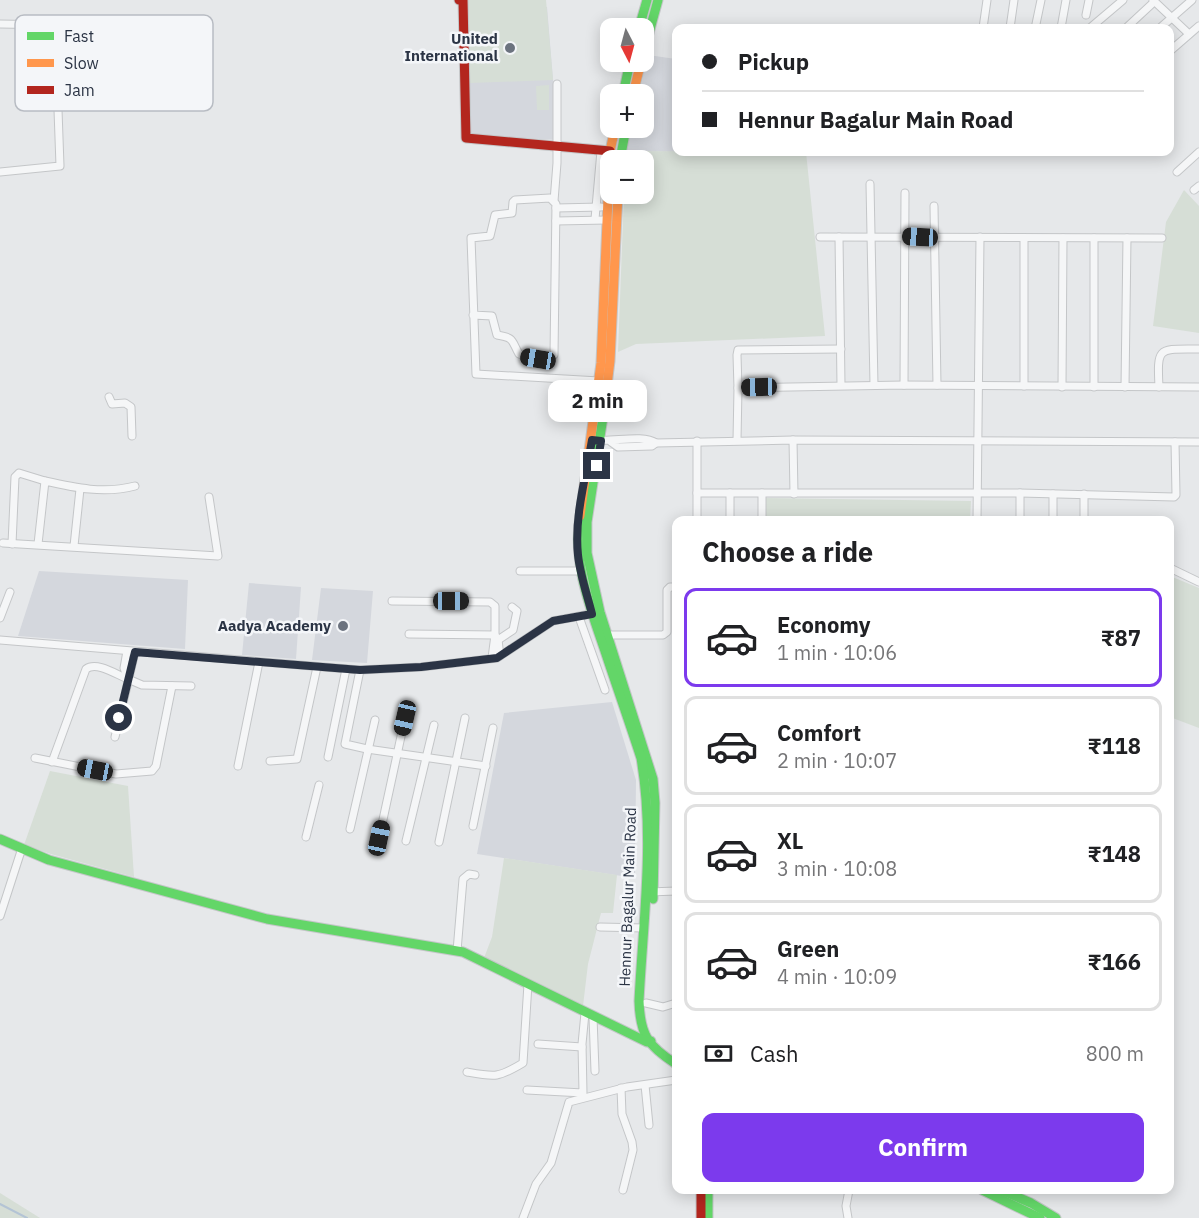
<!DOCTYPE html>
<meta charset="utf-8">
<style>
body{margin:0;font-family:"IBM Plex Sans",sans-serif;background:#f2f2f2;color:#202124;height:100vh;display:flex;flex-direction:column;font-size:22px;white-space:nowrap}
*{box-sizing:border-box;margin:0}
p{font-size:20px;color:#757577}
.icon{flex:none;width:33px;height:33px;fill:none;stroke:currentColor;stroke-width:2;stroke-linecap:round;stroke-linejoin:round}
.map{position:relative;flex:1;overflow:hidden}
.sheet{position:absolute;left:672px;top:516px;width:502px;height:678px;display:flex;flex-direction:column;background:#fff;border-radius:12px;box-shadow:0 3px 15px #0003}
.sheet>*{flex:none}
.top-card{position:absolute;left:672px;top:24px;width:502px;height:132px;border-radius:12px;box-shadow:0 3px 15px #0003;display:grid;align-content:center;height:132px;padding:0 30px;background:#fff}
.needle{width:39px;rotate:174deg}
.fabs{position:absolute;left:600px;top:18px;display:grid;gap:12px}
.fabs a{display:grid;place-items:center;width:54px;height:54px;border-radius:12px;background:#fff;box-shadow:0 3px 15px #0003;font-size:30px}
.end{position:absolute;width:27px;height:27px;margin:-14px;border:8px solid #2b3445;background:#fff;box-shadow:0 0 0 3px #fff}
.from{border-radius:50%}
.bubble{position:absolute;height:42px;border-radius:12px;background:#fff;box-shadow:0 3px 15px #0003;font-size:20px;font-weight:700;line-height:42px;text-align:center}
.car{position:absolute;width:18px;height:36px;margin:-18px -9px;border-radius:8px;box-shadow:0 0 4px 2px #0007;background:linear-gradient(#222 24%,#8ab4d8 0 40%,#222 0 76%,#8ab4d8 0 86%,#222 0)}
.top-card b{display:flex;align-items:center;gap:21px;height:57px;font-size:22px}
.top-card b+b{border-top:2px solid #e0e0e0}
.top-card i{width:15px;height:15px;background:#202124}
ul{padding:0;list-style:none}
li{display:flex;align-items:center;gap:18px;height:99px;margin:0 12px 9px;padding:0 18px;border:3px solid #e0e0e0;border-radius:12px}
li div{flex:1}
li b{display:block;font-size:22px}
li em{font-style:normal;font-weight:700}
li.active{border-color:#7c3aed}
li>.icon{width:54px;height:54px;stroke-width:1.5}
h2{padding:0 30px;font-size:27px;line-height:72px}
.pay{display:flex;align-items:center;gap:15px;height:66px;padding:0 30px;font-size:22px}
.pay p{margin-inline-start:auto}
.action{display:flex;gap:12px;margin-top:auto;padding:12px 30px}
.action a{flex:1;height:69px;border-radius:12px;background:#7c3aed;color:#fff;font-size:24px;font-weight:700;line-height:69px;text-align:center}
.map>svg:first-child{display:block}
</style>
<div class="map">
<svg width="1199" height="1218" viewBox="0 0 1199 1218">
<rect width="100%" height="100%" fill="#e6e8ea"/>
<!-- built -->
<g fill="#d4d7dd">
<path d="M467,0L547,7L558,140L471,135Z"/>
<path d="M648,55L676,59V152H684L626,151L631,128H644V94H639Z"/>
<path d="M39,571L188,580L185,649L18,636Z"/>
<path d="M249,583L301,587L296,659L242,655Z"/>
<path d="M321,588L373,591L367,663L312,660Z"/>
<path d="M612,702L636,780L635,878L477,854L504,713Z"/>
</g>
<!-- green -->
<g fill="#d6ded6">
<path d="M467,0H546L553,80L470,83Z"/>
<path d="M549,85V110H537L536,86Z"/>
<path d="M626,151L806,152L825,336L636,344L618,352L624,194H644V160H625Z"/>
<path d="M1184,190L1199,206V333L1153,326L1166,222Z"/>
<path d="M765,498L971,501L970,520H765Z"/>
<path d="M1170,576L1199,588V728L1170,717Z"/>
<path d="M50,771L128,786L134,877L51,854L24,845Z"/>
<path d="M504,858L617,875L613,913H601L588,964L583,1006L484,958L492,937Z"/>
<path d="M0,1193L40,1218H0Z"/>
</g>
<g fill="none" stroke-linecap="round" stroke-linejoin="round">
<!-- stream -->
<path stroke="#b4c4d5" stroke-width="2" d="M0,1204L27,1218"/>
<!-- street casing -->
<g stroke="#c4c6c8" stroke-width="9">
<g id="street">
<path d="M1153,0L1189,34"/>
<path d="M1086,15L1089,0"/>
<path d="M0,24L55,25L60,166L0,172"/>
<path d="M1036,24L1041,0"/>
<path d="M983,28L987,0"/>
<path d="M1010,28L1014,0"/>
<path d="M1061,28L1066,0"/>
<path d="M1090,28L1123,0"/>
<path d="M1126,28L1154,2"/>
<path d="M1160,28L1192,0"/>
<path d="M1170,51L1199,26"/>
<path d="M1177,172L1199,152"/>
<path d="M870,184L874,385"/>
<path d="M1194,190L1199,186"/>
<path d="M554,201L557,163V84"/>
<path d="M934,206L937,385"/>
<path d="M556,208L601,207"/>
<path d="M595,219L601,151"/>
<path d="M556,221L607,220"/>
<path d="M820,237L1162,238"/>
<path d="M839,237L841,385"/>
<path d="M473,315L492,316L497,335C515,338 511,340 519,354L538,359L554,355L556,204L550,198L515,200L513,202L512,213L495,215L490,236L471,238L476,374L599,381"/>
<path d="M904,385L905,193"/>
<path d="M1024,386V238"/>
<path d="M1062,387L1063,238"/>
<path d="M1094,387V238"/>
<path d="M1125,387L1127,238"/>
<path d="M1159,387C1157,346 1158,349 1199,349"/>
<path d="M738,388L737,355L738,350L841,349"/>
<path d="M109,397L112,404L125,403L131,407L132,436"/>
<path d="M597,440C614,442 643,434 656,443L652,446L618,447L611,442"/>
<path d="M737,440L738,388L904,385L1199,387"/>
<path d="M793,440L794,494"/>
<path d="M697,441V493H1020L1174,497L1176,495L1175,442"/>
<path d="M656,443L793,440L1199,442"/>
<path d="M730,493V520"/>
<path d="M1020,493V520"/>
<path d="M1084,494V520"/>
<path d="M697,520V493"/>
<path d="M762,520V493"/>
<path d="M977,520L980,237"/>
<path d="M1053,520V494"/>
<path d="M3,543L218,556L209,497"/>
<path d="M12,544L15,477L19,473L45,481"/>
<path d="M38,544L45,481C76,488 104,494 135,486"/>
<path d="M74,546L80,489"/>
<path d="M1170,568L1199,582"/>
<path d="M520,571H581"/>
<path d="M392,601L490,602L495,606V635L409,634"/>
<path d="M579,617L605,690"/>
<path d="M0,618L10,592"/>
<path d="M608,635H663L667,632V590L670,587H676"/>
<path d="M0,640L360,670L421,667L497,658L553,621L596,613"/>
<path d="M498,640L513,630L517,611L512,607"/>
<path d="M492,658L495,635L498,640L500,656"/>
<path d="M360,670L345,744L367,749L486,766"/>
<path d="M128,679L142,685L191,686"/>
<path d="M115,737L135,652"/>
<path d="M328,757L346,669"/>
<path d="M35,758L116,774L152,771L156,766L172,686"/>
<path d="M270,761L297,759L317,667"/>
<path d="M52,762L86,669C97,661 117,675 128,679L124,668L127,651"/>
<path d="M238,766L259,662"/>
<path d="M473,826L493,728"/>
<path d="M350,829L375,720"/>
<path d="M306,837L319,785"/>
<path d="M379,838L405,718"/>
<path d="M406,841L434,725"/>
<path d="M439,842L465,718"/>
<path d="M649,892L676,891"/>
<path d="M0,916L22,848"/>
<path d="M600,927L644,928"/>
<path d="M457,951L463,879L469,874L475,875"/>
<path d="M646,1003L663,1007L676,1003"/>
<path d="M593,1017L595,1071"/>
<path d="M538,1044L582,1047"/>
<path d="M467,1072C495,1077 498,1078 523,1063L528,984"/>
<path d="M645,1085L649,1125"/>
<path d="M621,1088L622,1114L632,1142L633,1150L623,1190"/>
<path d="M527,1090L583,1093L582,1044L585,1013"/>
<path d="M523,1218L536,1184L551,1163L569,1102L627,1087L676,1080"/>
<path d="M848,1218L846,1206L849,1190"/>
</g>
</g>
<!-- fast casing -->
<g stroke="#c4c6c8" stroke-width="11">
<g id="fast">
<path d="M639,28L647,0"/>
<path d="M644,51L658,0"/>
<path d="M623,94L630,62"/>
<path d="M620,160L626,128"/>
<path d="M603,417L587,522V553L600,612L653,779L655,803L653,899"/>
<path d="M580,516C572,565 592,612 607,657C618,690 630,724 641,758C655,838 643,921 639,1001C640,1035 648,1046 676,1064"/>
<path d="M0,839L49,860L267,919L463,952L647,1042L651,1041"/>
<path d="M708,1190V1218"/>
<path d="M982,1190L1040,1218"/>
<path d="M1001,1190L1031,1203L1056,1218"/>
</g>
</g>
<!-- slow casing -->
<g stroke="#c4c6c8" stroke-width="11">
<g id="slow">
<path d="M633,94L641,62"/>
<path d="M603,417L610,361L618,194"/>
<path d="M580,516L601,363L610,151L615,128"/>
</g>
</g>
<!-- jam casing -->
<g stroke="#c4c6c8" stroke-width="11">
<g id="jam">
<path d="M459,0H463L466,138L610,151"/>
<path d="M701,1190V1218"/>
</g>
</g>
<!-- street -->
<use href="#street" stroke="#f5f6f7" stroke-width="7"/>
<!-- fast -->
<use href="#fast" stroke="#63d668" stroke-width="9"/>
<!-- slow -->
<use href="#slow" stroke="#ff974d" stroke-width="9"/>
<!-- jam -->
<use href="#jam" stroke="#b3261e" stroke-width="9"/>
</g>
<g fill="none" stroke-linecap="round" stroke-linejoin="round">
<!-- route -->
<path stroke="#2b3445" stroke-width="8" d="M119,718L135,652L360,670L421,667L497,658L553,621L592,614C587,594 580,575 578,555C574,517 586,476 592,440L601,441L597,466"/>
</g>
<!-- markers -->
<g fill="#6c737f" stroke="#f4f6f9" stroke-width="2">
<circle cx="510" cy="48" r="6"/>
<circle cx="343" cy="626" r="6"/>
</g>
<g text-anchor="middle" stroke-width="5" stroke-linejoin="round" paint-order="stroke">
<!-- poi labels -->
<g font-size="15" font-weight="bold" fill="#2b3445" stroke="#f4f6f9" text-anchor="end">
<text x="498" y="44">United<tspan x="498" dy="17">International</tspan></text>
<text x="331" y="631">Aadya Academy</text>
</g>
<!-- street labels -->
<g font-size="15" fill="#2b3445" stroke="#f4f6f9">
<text transform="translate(628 897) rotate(-88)" y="5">Hennur Bagalur Main Road</text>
</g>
</g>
<!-- legend -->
<rect x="15" y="15" width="198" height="96" rx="9" fill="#f4f6f9" stroke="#b8bcc3" stroke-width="1.5"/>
<rect x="27" y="32" width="27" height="8" fill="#63d668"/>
<rect x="27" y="59" width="27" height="8" fill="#ff974d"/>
<rect x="27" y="86" width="27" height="8" fill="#b3261e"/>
<g font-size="16" fill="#2b3445">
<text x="64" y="42">Fast</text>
<text x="64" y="69">Slow</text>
<text x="64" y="96">Jam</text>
</g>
</svg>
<div class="fabs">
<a><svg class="needle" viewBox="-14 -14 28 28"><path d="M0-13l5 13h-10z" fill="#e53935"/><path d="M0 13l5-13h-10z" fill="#757577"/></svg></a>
<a>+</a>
<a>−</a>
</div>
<i class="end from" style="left:119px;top:718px"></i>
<i class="end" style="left:597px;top:466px"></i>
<div class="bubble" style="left:548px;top:380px;width:99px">2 min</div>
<i class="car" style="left:920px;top:237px;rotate:273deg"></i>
<i class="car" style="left:538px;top:359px;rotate:280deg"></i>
<i class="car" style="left:759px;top:387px;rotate:269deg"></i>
<i class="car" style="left:451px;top:601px;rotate:90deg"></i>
<i class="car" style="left:405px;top:718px;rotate:193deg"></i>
<i class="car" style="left:95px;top:770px;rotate:281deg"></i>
<i class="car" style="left:379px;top:838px;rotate:12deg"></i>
<div class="top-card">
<b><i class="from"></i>Pickup</b>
<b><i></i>Hennur Bagalur Main Road</b>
</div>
<section class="sheet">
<h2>Choose a ride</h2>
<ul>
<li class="active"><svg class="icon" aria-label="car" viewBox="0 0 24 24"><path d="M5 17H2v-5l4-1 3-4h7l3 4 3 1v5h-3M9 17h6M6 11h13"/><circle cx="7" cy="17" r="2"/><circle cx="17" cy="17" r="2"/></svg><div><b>Economy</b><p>1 min · 10:06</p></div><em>₹87</em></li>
<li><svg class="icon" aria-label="car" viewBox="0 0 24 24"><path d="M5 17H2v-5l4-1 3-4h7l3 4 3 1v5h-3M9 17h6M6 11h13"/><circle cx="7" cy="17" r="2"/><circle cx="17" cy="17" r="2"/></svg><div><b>Comfort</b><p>2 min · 10:07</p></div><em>₹118</em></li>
<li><svg class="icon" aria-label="car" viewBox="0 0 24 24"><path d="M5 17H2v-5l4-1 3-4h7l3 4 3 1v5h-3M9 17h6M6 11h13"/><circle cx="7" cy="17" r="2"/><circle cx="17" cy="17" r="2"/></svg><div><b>XL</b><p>3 min · 10:08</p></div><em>₹148</em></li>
<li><svg class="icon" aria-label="car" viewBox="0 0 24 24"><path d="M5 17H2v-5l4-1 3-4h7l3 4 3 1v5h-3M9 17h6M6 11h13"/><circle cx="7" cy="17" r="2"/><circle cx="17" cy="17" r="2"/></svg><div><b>Green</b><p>4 min · 10:09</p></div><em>₹166</em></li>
</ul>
<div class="pay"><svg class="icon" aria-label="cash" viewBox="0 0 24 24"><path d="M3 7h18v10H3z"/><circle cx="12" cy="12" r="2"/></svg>Cash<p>800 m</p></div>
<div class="action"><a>Confirm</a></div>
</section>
</div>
